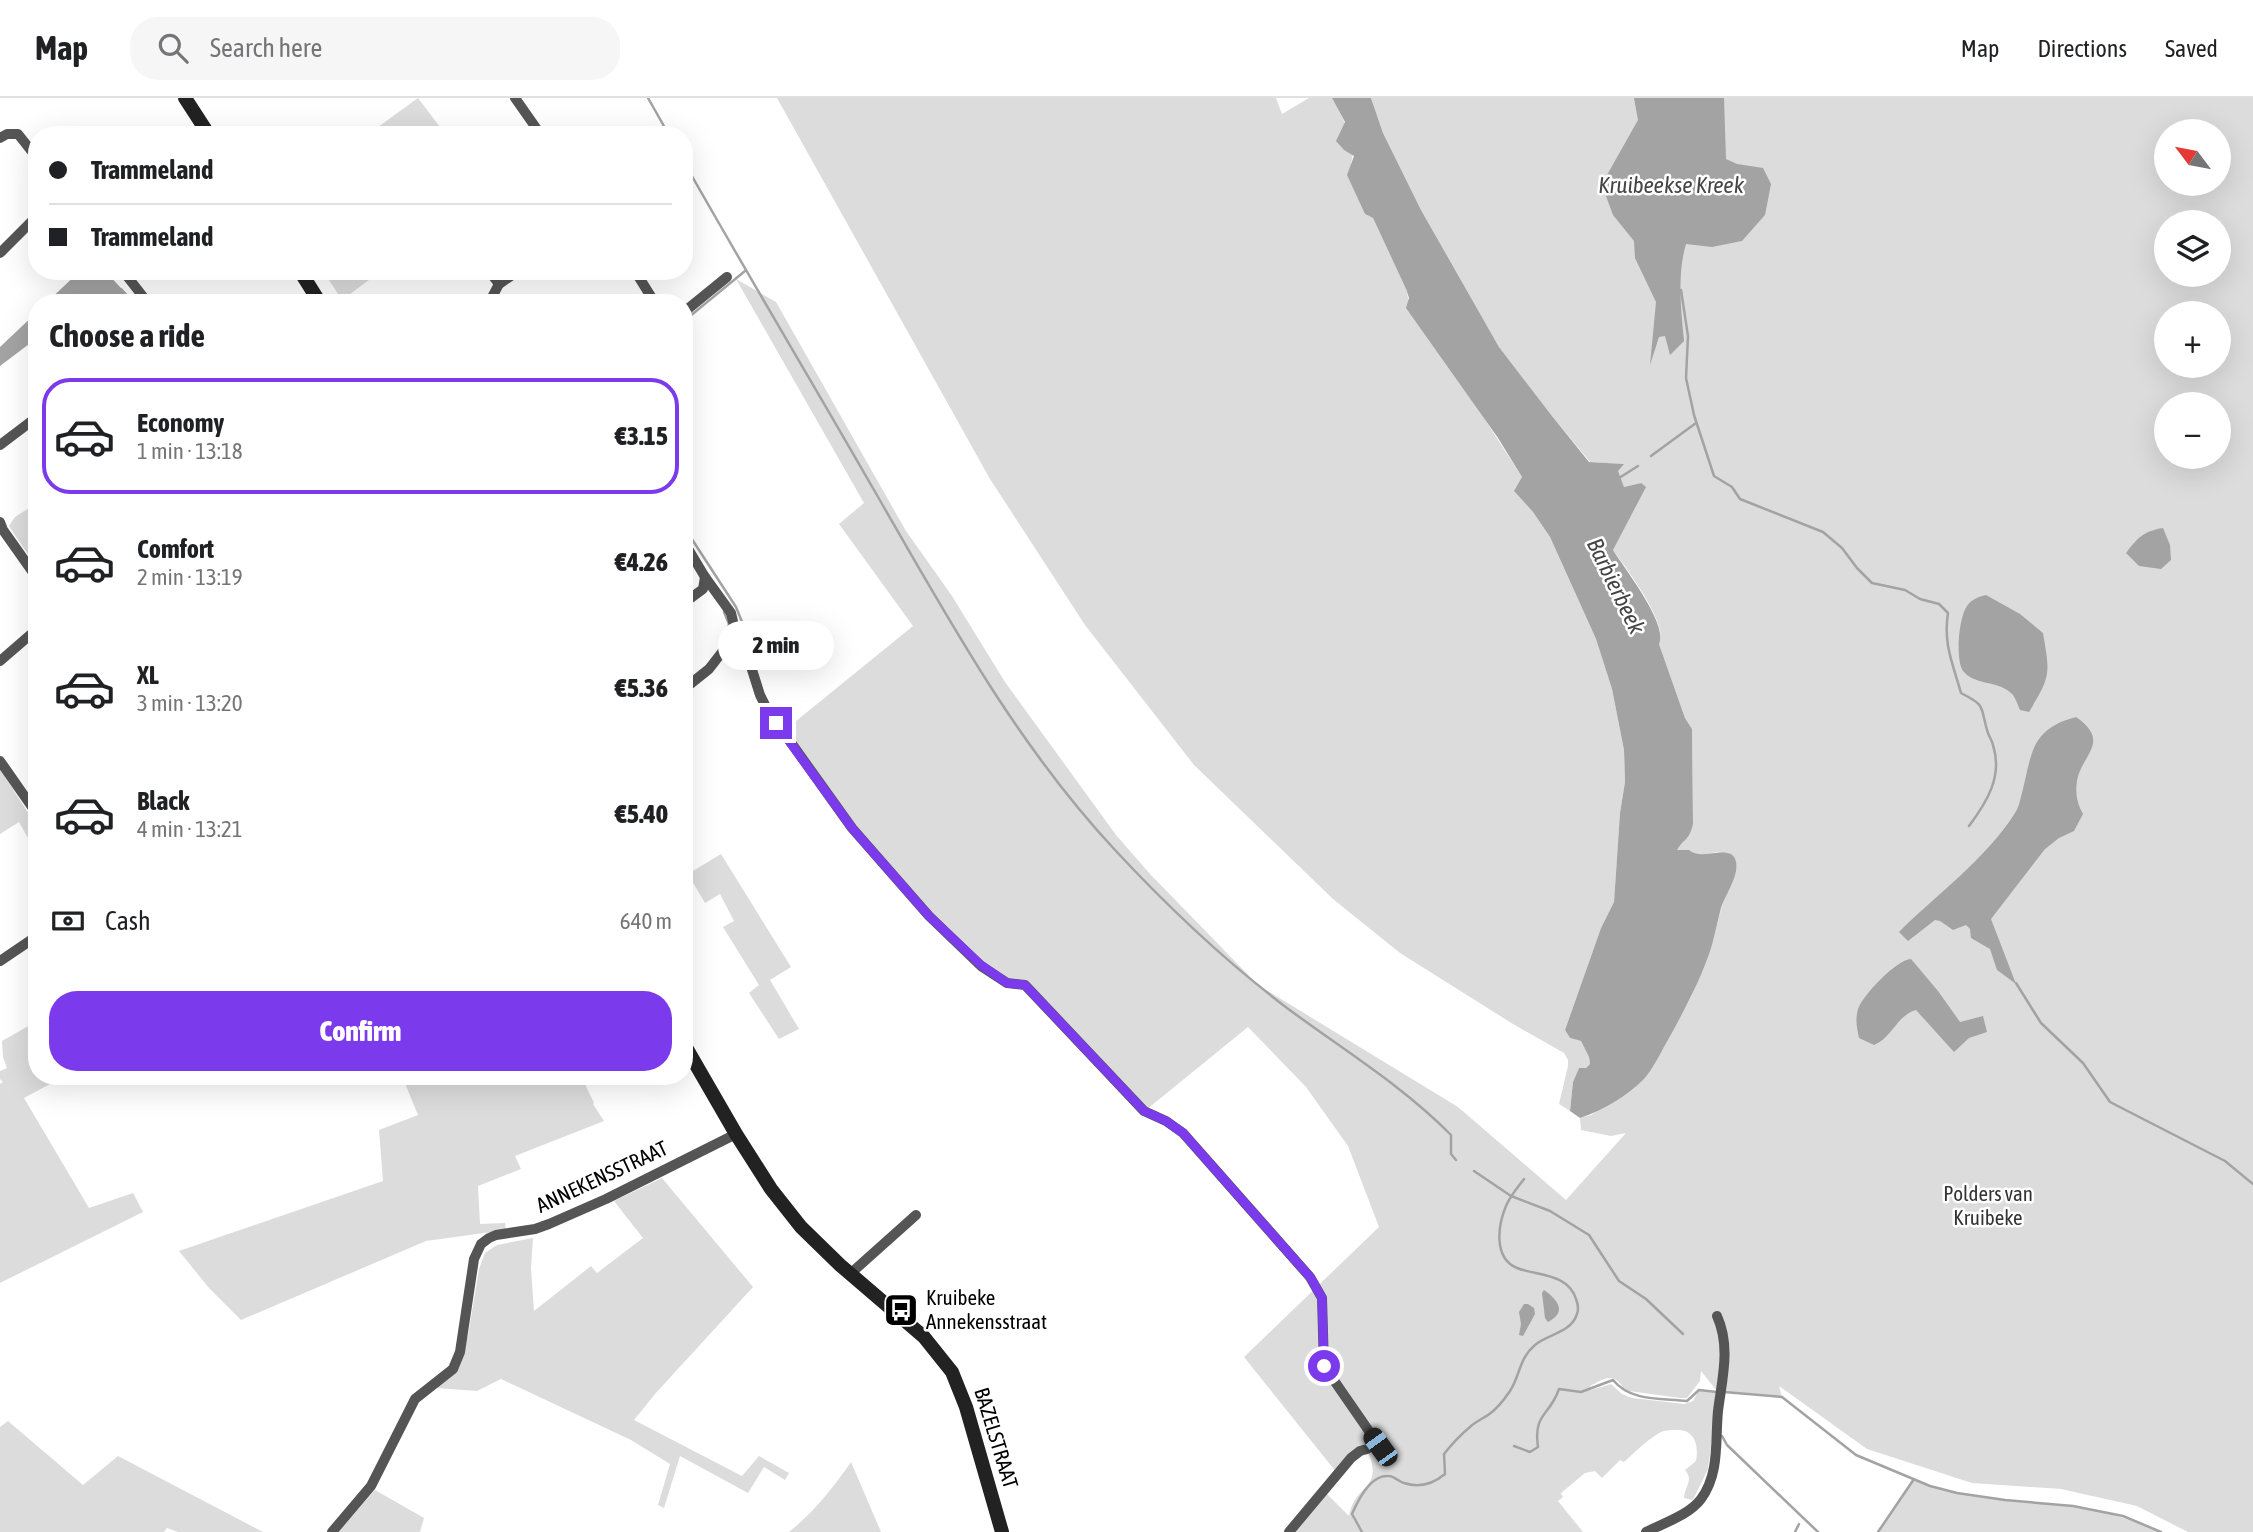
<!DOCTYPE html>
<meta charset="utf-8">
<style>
body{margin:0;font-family:"Asap Condensed",sans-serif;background:#f6f6f6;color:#202124;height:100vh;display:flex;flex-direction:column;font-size:26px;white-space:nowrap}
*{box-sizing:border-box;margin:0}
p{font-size:23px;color:#757577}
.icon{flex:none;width:38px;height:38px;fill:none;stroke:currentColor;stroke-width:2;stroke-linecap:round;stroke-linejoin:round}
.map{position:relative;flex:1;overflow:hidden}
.drawer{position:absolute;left:28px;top:196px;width:665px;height:791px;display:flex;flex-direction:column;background:#fff;border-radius:28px;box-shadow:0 7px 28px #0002}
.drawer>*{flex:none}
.hud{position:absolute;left:28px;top:28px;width:665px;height:154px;border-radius:28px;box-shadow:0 7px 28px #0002;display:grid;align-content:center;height:154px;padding:0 21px;background:#fff}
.needle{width:46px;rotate:302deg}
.tools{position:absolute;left:2154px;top:21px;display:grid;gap:14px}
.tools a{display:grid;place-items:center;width:77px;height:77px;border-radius:50%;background:#fff;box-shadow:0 7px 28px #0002;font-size:35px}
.end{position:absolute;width:32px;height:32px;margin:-16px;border:9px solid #7c3aed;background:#fff;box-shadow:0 0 0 4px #fff}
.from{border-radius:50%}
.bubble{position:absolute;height:49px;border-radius:24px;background:#fff;box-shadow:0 7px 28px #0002;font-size:23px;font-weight:800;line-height:49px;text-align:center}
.car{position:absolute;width:21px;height:42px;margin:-21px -10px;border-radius:9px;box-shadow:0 0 5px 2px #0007;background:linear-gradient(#222 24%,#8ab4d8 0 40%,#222 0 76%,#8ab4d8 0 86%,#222 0)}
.hud b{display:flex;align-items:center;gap:24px;height:66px;font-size:26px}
.hud b+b{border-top:2px solid #e0e0e0}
.hud i{width:18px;height:18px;background:#202124}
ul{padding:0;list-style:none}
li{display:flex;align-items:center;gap:21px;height:116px;margin:0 14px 10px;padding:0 7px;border:4px solid transparent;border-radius:28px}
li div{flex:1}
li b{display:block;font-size:26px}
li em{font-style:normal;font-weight:800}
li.on{border-color:#7c3aed}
li>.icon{width:63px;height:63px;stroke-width:1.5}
h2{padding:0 21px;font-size:32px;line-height:84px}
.pay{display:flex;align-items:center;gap:18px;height:77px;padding:0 21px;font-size:26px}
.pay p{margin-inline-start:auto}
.cta{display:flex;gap:14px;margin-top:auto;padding:14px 21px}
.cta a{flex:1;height:80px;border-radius:28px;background:#7c3aed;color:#fff;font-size:28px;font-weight:800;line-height:80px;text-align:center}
header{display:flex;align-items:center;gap:42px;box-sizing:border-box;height:98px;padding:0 35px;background:#fff;border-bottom:2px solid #e0e0e0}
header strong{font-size:33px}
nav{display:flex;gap:38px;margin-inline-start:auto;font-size:24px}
.search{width:490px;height:63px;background:#f6f6f6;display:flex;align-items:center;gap:18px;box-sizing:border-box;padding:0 24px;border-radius:28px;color:#757577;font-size:26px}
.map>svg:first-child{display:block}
</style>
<header>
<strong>Map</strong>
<div class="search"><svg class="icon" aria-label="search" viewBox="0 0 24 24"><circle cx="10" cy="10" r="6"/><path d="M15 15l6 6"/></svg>Search here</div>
<nav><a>Map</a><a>Directions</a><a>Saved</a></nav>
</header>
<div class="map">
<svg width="2253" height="1434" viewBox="0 0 2253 1434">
<rect width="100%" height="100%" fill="#fff"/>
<!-- green -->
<g fill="#dcdcdc" fill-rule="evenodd">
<path d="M418,0L446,37H367Z"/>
<path d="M777,0H1276L1282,16L1309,0H1332C1341,16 1358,47 1351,65L1365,116L1373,120L1406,191L1409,204L1522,379L1515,394L1533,414L1550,439L1596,541L1612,591L1624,652L1625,684L1620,715L1614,804L1601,830L1565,932L1570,940L1581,943L1589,959L1590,966L1586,970H1579L1573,984L1570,1013L1559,1006L1568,968V962L1564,955L1513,926L1400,855L1333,801L1194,667L1085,527L990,381Z"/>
<path d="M1371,0H2253V1434H2188L2137,1408L2061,1391L1972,1385L1867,1351L1779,1288L1782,1299L1718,1294L1708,1371L1693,1402L1684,1400C1685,1387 1694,1383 1685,1372L1696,1363C1699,1348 1695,1331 1676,1332C1670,1332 1664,1332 1659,1335C1646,1343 1635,1354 1624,1364L1620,1362L1602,1380L1595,1373L1585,1375L1561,1395L1563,1399L1558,1403L1583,1434H1289L1323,1392L1349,1418C1355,1384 1385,1393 1367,1351L1337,1375L1244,1259L1379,1129L1348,1048L1306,989L1248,929L1141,1016L1025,890L1006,888L862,747L785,632L913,528L839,426L864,405L736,181L776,204L906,433L952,498L1005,584L1116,737L1151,777L1258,887L1458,1009L1566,1102L1626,1035L1611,1038L1581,1032L1580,1020L1591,1017L1644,981L1654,967L1691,899L1711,849L1722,808L1734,775L1718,754L1699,757L1676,753L1693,726L1692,631L1685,620L1659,546C1670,527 1625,469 1613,452L1641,385L1624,389L1617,373L1623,366L1590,364L1552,318L1499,249L1421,112L1383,35ZM2166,33H2219V86H2166ZM2166,124H2219V177H2166ZM2166,215H2219V268H2166ZM2166,306H2219V359H2166ZM1701,1273L1717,1293L1699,1292L1693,1303L1684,1306L1632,1300L1622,1296L1611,1286L1591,1292L1590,1288C1600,1283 1610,1275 1619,1284C1627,1293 1618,1287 1629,1293L1680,1300H1687L1700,1283Z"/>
<path d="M323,173H381L342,202Z"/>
<path d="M37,405V470L9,428L15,419Z"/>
<path d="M0,671L37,729V756L19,724L0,736Z"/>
<path d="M721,756L791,869L770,882L799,931L779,941L749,895L759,887L723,829L734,823L720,796L705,805L688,776Z"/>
<path d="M32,926L37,935V978H65L24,1000L89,1110L133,1095L143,1114L0,1185V986L3,984L0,981V973L7,970L3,959L2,943Z"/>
<path d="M402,978H576L578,984L583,982L594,1005L593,1006L604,1023L515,1058L521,1071L478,1088L480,1126L505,1125L506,1132L426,1143L241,1222L209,1190L179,1153L383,1083L379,1032L418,1017Z"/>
<path d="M662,1080L753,1189L655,1296L634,1322L742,1378L759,1358L789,1375L785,1382L764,1369L748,1395L680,1358L664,1410L658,1407L670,1366L631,1342L501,1281L477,1293L437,1290L468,1238L479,1171L485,1155L497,1147L533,1140L531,1170L534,1213L591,1168L597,1175L643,1140L614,1103Z"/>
<path d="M8,1323L83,1387L118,1358L263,1434H178L167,1430L164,1434H0V1329Z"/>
<path d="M851,1364L881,1434H789C814,1414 833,1390 851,1364Z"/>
<path d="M1914,1381C1965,1403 2020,1401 2073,1408C2105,1413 2132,1422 2161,1434H1878Z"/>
<path d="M375,1392L424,1420L420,1434H338Z"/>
</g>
<!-- water -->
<g fill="#a3a3a3">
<path d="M1332,0H1371L1383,35L1421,112L1499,249L1552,318L1589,364L1624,366L1618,373L1624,389L1641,385L1646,389L1613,452C1624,470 1669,527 1659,546L1685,620L1692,631L1693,726C1689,743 1684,740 1677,752H1689C1702,764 1732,744 1736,764C1739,778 1725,797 1721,810C1718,822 1715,835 1712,847C1701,882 1682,917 1664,949C1658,960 1652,972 1644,981C1627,998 1602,1013 1580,1020L1570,1013L1573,984L1579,970H1586L1590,966L1589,959L1581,943L1570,940L1565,932L1601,830L1614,804L1620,715L1625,684L1624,652L1612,591L1596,541L1550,439L1533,414L1514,393L1522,379L1498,340L1406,210L1409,200L1406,191L1373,120L1365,116L1347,77L1354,58L1344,52L1336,43L1345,24Z"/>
<path d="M1634,0H1724L1726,61L1737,66L1763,70L1771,86L1765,117L1742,143L1712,149L1686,146C1677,176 1681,212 1684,243L1670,257L1665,238L1659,239L1650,267L1656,204L1635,160L1634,143L1613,117L1606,98L1607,77L1638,22Z"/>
<path d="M80,173H105L135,205H46Z"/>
<path d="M37,214V240L0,268V249Z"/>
<path d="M2163,430L2170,447L2171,462L2161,471L2139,468L2126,455C2137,440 2144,433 2163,430Z"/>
<path d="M1986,497L2020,516L2043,535C2050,576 2051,578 2029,614L2020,612C2018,608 2016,601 2013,597C2000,582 1975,588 1963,573C1955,561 1959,519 1967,508C1972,501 1978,499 1986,497Z"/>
<path d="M2076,619C2112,644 2081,657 2077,683C2075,695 2077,706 2083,716L2074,733L2059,740L2045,751L1991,821L2016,886L1997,872L1990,851L1971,840L1970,831L1966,827L1953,832L1940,823L1935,822L1908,843L1899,834C1939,794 1985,762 2015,715C2019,709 2020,702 2022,695C2032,656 2030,631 2076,619Z"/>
<path d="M1911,861L1938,893L1960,924L1983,918L1987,934L1969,940L1954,954L1916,912C1897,917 1892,940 1874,947L1859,940C1857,930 1855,922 1858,911C1863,897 1896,862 1911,861Z"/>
<path d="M1544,1192C1557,1201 1568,1214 1548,1224L1545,1220L1542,1195Z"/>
<path d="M1524,1206H1528L1534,1210L1535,1216L1523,1238L1519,1237L1521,1226L1519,1214Z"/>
</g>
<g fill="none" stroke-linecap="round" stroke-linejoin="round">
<!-- stream -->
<g stroke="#a3a3a3" stroke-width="2.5">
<path d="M648,0L669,37"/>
<path d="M684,64C746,174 811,282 874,392C946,517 1016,646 1115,752C1168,809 1225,863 1287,910C1342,951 1403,988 1451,1037V1056L1456,1062"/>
<path d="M121,191L134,205"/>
<path d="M1681,192L1688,238L1686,280L1694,317L1714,378L1732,389L1740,401L1823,434L1842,450L1857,470L1872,485L1905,492L1920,501L1939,506L1948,515C1943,546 1953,566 1961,595C1986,608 1980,607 1987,632C1988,637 1992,642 1993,647C2003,678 1987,704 1969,728"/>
<path d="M684,223L745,173"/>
<path d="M1651,358L1696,325"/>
<path d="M1619,380L1638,368"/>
<path d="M684,429L736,509L752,549"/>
<path d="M724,544L729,526L724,514"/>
<path d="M2016,885L2041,925L2083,965L2110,1004L2225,1063L2253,1086"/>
<path d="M1474,1073L1511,1098L1550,1113L1589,1137L1619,1183L1646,1201L1683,1236"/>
<path d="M1724,1294L1782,1299L1856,1357L1930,1388L1957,1395L2005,1402L2073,1408L2123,1418L2161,1434"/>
<path d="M1722,1338L1727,1347L1818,1434"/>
<path d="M1514,1348L1530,1354L1538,1349C1533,1315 1550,1318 1559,1291L1581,1294L1613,1282C1631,1304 1661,1300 1687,1303L1699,1292L1717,1294"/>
<path d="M1362,1434L1352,1416C1358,1402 1371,1376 1389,1378C1394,1378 1399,1384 1404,1385C1419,1390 1433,1386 1445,1376L1444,1356C1452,1346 1460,1337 1470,1329C1475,1324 1482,1321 1488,1317C1497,1311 1504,1302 1510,1293C1520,1278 1519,1260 1535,1247C1548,1236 1571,1235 1577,1216C1579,1211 1578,1206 1576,1201C1568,1175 1537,1178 1517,1170C1493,1160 1498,1127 1506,1108C1510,1098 1517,1090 1524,1081"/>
<path d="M1795,1434L1799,1426"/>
<path d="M1878,1434L1914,1381"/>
</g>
<!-- minor -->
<g stroke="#555" stroke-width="10">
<path d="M515,0L541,37"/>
<path d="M0,40L7,36H18L37,60"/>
<path d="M0,155L37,118"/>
<path d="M123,173L148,205"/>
<path d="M489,173L499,186"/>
<path d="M635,173L655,205"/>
<path d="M489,205L499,186L518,173"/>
<path d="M684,214L727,179"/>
<path d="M0,347L37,319"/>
<path d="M0,424L3,432L37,480"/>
<path d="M684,444L705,479L731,515L735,532L733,540L709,571L684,591"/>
<path d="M684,505L703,491L705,479"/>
<path d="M733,540L740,545L748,559L760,597L767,611L852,730L929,818L981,868L1007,885L1025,887L1144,1013L1166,1023L1183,1035L1310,1179L1322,1200L1324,1268L1380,1349"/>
<path d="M0,563L37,531"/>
<path d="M0,663L37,716"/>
<path d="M0,863L37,838"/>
<path d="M850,1176L916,1117"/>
<path d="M332,1434L371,1388L415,1301L453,1271L460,1254L474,1161L481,1146L489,1140L496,1137L535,1131L549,1126L606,1101L736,1036"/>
<path d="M1289,1434L1351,1360L1360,1353L1367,1351"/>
<path d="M1646,1434C1664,1425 1689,1417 1701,1401C1720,1375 1715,1343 1718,1313C1722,1281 1731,1249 1717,1218"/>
</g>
<!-- secondary -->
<g stroke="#222" stroke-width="14">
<path d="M185,0L209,37"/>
<path d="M300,173L320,205"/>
<path d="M684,946L736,1036L771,1091L801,1129L840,1167L924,1239L952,1274L966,1309L1002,1434"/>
</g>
</g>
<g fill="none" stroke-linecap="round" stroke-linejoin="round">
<!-- route -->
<path stroke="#7c3aed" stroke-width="9" d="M776,625L852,730L929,818L981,867L1007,885L1025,887L1144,1013L1166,1023L1183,1035L1310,1179L1322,1200L1324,1268"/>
</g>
<!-- icons -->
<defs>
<g id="bus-square" transform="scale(1.75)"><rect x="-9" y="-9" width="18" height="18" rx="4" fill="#000" stroke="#fff"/><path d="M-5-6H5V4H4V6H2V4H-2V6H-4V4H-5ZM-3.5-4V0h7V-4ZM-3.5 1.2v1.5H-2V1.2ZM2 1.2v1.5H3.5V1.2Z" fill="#fff"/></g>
</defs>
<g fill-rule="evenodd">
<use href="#bus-square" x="901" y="1212"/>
</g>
<g text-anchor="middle" stroke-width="5" stroke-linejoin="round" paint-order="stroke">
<!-- street labels -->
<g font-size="21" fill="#000" stroke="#fff">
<text transform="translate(602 1079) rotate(-25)" y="7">ANNEKENSSTRAAT</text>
<text transform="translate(996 1340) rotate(73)" y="7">BAZELSTRAAT</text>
</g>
<!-- park labels -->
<g font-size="21" fill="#333" stroke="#fff">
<text x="1988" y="1103">Polders van<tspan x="1988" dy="24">Kruibeke</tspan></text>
</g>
<!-- poi labels -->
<g font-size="21" fill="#000" stroke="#fff" text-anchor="start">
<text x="926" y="1207">Kruibeke<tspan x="926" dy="24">Annekensstraat</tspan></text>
</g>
<!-- water labels -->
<g font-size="23" font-style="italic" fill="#444" stroke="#fff">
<text x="1671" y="95">Kruibeekse Kreek</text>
<text transform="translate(1616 488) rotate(64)" y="8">Barbierbeek</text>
</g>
</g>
</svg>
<div class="tools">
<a><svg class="needle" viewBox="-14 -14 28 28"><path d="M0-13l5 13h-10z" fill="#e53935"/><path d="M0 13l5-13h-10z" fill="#757577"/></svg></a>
<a><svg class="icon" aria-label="layers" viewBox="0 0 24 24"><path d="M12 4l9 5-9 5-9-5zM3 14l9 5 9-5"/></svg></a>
<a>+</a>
<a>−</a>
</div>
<i class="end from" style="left:1324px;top:1268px"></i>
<i class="end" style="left:776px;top:625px"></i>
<div class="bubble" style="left:718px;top:523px;width:116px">2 min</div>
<i class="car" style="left:1380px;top:1349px;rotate:324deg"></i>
<div class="hud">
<b><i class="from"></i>Trammeland</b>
<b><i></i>Trammeland</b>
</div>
<section class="drawer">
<h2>Choose a ride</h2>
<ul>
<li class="on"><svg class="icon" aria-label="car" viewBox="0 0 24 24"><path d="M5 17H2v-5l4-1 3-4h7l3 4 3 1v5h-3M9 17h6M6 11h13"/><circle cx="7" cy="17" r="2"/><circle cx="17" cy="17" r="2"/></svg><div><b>Economy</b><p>1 min · 13:18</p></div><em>€3.15</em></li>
<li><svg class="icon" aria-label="car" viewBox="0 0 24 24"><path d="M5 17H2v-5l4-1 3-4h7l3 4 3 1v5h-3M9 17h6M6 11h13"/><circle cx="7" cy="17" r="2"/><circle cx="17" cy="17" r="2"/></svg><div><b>Comfort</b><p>2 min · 13:19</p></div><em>€4.26</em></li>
<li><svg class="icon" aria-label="car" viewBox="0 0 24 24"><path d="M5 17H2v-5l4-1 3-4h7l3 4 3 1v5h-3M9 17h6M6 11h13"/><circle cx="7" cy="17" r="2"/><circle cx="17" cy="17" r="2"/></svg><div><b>XL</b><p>3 min · 13:20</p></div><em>€5.36</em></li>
<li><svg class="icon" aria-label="car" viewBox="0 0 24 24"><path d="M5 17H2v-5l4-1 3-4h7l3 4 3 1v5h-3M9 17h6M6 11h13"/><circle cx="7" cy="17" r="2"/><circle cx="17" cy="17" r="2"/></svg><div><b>Black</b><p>4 min · 13:21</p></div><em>€5.40</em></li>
</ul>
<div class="pay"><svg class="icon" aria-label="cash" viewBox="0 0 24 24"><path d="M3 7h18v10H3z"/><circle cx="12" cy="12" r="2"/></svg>Cash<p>640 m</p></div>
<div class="cta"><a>Confirm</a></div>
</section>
</div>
